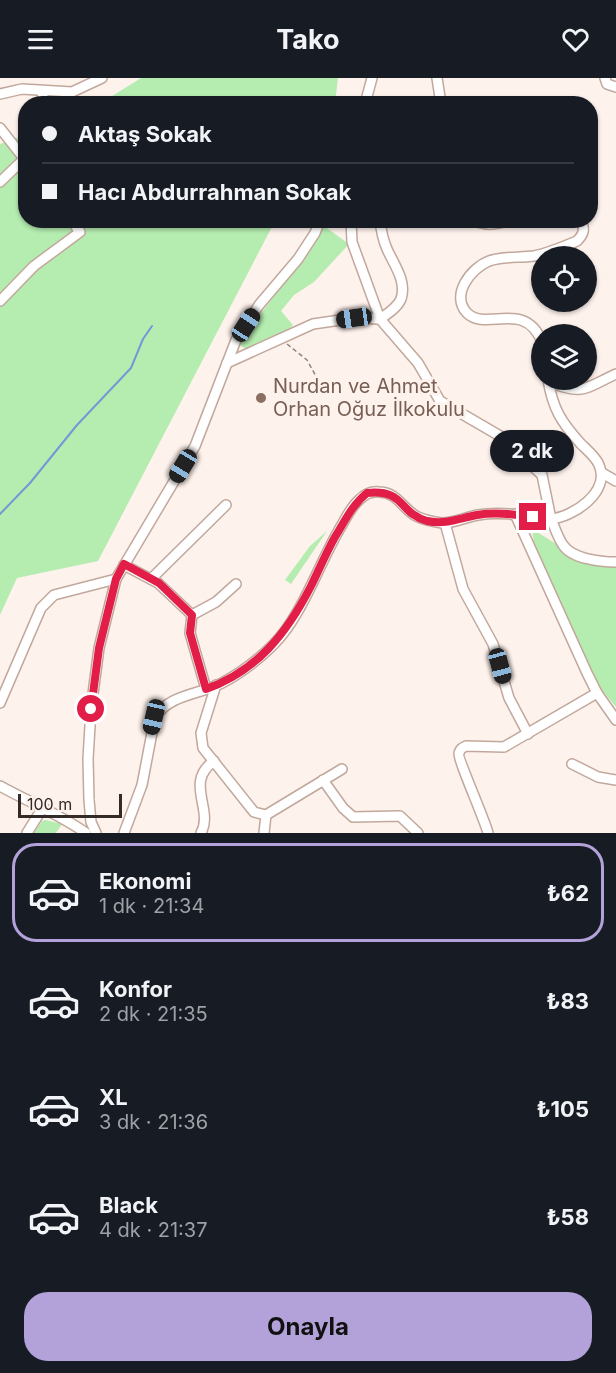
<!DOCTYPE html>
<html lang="tr">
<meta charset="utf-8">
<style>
body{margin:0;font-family:Inter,sans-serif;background:#242831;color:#f1f3f6;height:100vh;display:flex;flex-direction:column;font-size:22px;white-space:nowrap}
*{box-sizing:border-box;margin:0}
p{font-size:20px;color:#9ea1a6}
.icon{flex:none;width:33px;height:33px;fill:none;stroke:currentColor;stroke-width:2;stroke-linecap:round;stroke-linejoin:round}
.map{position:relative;height:755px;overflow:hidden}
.drawer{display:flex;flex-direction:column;background:#171b24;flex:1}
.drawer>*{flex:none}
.top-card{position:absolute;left:18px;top:18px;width:580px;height:132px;border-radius:24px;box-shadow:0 2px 4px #0004;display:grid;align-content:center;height:132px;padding:0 24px;background:#171b24}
.fabs{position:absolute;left:531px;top:168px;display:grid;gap:12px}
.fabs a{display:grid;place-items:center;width:66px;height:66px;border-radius:50%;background:#171b24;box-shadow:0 2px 4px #0004;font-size:30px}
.scale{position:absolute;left:18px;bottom:15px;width:104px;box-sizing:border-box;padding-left:6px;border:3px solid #352b26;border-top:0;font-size:16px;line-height:21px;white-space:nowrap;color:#352b26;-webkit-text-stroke:4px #fef2ed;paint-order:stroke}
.end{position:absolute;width:27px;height:27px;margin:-14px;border:8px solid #e11d48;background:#fff;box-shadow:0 0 0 3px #fff}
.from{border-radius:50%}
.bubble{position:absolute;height:42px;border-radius:21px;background:#171b24;box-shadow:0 2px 4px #0004;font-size:20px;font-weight:700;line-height:42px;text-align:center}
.car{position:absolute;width:18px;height:36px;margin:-18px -9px;border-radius:8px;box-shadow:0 0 4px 2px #0007;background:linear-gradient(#222 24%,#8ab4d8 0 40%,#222 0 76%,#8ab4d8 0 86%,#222 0)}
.top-card b{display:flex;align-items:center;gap:21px;height:57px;font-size:22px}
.top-card b+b{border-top:2px solid #363941}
.top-card i{width:15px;height:15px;background:#f1f3f6}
ul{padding:10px 0 0;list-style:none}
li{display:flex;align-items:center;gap:18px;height:99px;margin:0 12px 9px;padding:0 12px;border:3px solid transparent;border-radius:24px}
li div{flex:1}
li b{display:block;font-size:22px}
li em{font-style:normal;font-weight:700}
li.active{border-color:#b2a2d9}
li>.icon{width:54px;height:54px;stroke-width:1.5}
.button{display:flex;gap:12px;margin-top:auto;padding:12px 24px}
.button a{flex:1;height:69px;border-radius:24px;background:#b2a2d9;color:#111;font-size:24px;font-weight:700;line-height:69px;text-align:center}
header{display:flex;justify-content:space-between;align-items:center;height:78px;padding:0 24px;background:#171b24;font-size:27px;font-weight:700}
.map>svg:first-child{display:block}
</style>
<header><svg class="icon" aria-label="menu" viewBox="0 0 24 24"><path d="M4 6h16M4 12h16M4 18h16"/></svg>Tako<svg class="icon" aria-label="heart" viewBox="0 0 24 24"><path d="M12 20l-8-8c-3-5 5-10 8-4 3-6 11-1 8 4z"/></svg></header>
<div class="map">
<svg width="616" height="755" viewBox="0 0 616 755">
<rect width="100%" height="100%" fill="#fef2ed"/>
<!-- green -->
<g fill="#b5ecb0">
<path d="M141,0H338L335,25H101Z"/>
<path d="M25,57L26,142L275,143L98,483L17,500L0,537V66Z"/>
<path d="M324,148L349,166L314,204L294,217L281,233L293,247L287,253L247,272L239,266L241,262L293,193Z"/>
<path d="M532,451L574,477L616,486V629L600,610L590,591L534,465Z"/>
<path d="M327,453L291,506L285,502L310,468Z"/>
<path d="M46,742L62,746L56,755H34L42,743Z"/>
</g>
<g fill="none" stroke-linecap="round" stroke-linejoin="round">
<!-- stream -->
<path stroke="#7199d6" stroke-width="2" d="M0,436L30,405L77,347L131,290L143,261L152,248"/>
<!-- minor casing -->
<g stroke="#c2a89c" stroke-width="12">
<g id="minor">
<path d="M437,0L441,26"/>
<path d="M605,0L607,6L616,9"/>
<path d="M41,13L46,26"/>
<path d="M0,16L22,11L72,14L102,0"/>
<path d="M365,26L372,0"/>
<path d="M0,50L26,83"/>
<path d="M0,104L26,79"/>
<path d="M351,142L352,164L380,241L418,285L440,323L500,358L542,397L551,441C573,439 611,414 599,387C596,379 587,372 581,366C561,344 553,331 548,302"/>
<path d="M473,142C486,148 496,147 509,142"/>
<path d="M0,223L34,188L80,154L71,142"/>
<path d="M542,264C525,221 486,254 467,235C450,217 471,190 489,183C503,178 519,180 534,178C549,175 563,169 577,163C584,156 585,151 581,142"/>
<path d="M227,285L313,246L354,240L380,241C387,236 397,230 401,221C407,203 394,187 387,171C383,162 381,152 380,142"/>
<path d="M549,304C584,318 585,310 616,296"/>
<path d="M602,395L616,403"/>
<path d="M515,436L587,595L597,615L616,642"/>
<path d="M445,445L463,511L493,566L509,620L528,656"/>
<path d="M124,487L158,505L192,537"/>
<path d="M151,501L226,427"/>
<path d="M216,607L201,655L203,670L254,734L266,737"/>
<path d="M206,611L190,555L192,537L216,524L236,506"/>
<path d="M0,625L41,530L54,517L116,501"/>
<path d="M572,686L598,699L616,702"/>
<path d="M323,702L343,730L353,739L400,738L418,755"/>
<path d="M0,708C29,724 59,736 86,755"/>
<path d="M27,755L42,731"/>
<path d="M96,755L91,744L89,722L88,681L91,631L99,570L116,501L195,368L236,262L259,227L298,181L315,155L320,142"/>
<path d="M124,755L142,707L155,639C170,616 199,617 222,605C241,595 258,582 273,567C301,540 319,486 339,452C345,442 350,430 359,422C365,416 371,413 379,414C397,414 402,430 416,438C424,442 434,444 442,445C454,445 466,439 478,437C502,433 527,438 551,441C555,450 558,460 563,467C572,481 601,484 616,484"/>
<path d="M201,755C214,732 184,704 214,683"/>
<path d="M264,755L266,737L342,691"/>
<path d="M488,755C485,742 457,680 459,675C460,671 462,670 466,668L504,669L597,615"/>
</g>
</g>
<!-- path -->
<path stroke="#908580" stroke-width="1.5" stroke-dasharray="4.5 3" stroke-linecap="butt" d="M287,266L307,282L322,309"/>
<!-- minor -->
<use href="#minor" stroke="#fff" stroke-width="9"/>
</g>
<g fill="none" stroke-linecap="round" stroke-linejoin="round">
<!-- route -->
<path stroke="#e11d48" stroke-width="8" d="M91,631L99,570L116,501L124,486L159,505L192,537L190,555L206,611C257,593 287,555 311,508C319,492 326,475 335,459C345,443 352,427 367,415C406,411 398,435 427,443C445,447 460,440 477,437C495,434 515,436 533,439"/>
</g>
<!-- markers -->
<circle fill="#8d6e63" stroke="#fef2ed" stroke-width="2" cx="261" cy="320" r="6"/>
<g text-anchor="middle" stroke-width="6" stroke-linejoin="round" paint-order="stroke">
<!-- education labels -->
<g font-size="20" fill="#785e54" stroke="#fef2ed" text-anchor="start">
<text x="273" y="315">Nurdan ve Ahmet<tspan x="273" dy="23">Orhan Oğuz İlkokulu</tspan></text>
</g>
</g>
</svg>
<div class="fabs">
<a><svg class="icon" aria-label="locate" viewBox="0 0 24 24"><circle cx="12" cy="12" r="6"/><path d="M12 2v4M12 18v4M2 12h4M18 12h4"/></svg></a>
<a><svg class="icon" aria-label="layers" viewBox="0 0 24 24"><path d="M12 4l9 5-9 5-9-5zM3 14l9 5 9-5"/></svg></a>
</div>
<div class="scale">100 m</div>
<i class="end from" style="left:91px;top:631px"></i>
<i class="end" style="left:533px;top:439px"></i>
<div class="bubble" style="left:490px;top:352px;width:84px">2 dk</div>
<i class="car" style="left:354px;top:240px;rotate:262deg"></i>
<i class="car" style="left:246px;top:247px;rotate:33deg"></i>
<i class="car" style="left:183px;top:388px;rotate:211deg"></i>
<i class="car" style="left:500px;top:588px;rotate:165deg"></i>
<i class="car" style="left:154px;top:639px;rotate:193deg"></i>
<div class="top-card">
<b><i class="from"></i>Aktaş Sokak</b>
<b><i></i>Hacı Abdurrahman Sokak</b>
</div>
</div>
<section class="drawer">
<ul>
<li class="active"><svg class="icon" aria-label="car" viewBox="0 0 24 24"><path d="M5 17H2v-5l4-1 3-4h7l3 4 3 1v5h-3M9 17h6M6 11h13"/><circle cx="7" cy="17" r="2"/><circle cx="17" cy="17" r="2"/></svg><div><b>Ekonomi</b><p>1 dk · 21:34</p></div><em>₺62</em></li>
<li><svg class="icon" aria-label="car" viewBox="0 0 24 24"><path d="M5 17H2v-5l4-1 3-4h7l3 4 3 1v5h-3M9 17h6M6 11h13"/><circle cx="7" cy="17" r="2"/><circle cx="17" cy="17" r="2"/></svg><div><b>Konfor</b><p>2 dk · 21:35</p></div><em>₺83</em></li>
<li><svg class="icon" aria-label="car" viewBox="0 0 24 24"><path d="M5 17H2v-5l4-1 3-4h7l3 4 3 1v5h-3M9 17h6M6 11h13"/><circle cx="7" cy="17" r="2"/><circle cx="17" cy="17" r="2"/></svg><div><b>XL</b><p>3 dk · 21:36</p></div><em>₺105</em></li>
<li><svg class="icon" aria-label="car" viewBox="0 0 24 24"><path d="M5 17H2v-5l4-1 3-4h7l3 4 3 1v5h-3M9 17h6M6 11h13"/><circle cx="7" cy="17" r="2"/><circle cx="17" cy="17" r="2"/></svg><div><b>Black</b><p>4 dk · 21:37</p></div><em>₺58</em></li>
</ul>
<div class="button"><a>Onayla</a></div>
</section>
